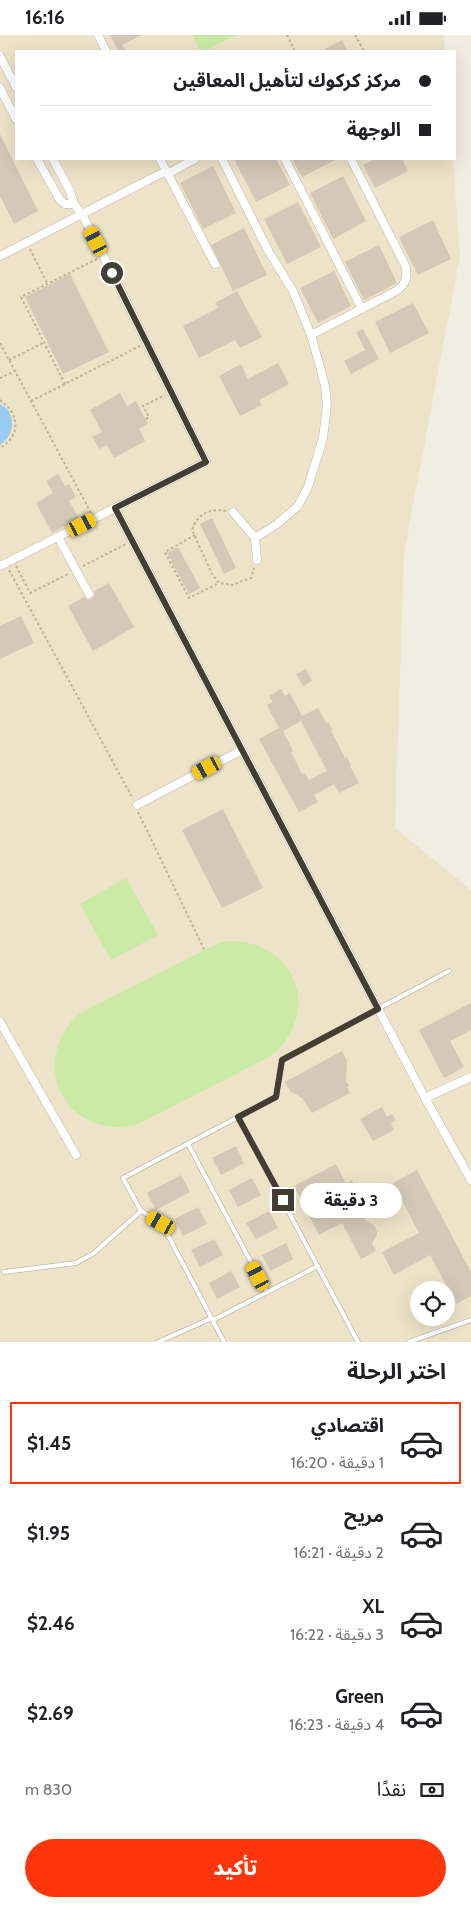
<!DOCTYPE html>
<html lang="ar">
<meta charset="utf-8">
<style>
body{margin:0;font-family:Cabin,"Noto Sans Arabic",sans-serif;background:#f6f6f6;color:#202124;direction:rtl;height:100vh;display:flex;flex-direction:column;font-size:19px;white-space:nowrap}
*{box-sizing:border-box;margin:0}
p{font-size:16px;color:#757577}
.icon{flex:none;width:28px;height:28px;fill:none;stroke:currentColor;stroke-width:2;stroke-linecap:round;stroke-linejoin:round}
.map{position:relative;height:1307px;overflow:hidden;direction:ltr}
.drawer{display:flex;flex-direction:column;background:#fff;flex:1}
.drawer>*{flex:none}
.hud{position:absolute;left:15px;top:15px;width:441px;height:110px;border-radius:0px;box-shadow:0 5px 20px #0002;direction:rtl;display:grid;align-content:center;height:110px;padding:0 25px;background:#fff}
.fabs{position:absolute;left:410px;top:1246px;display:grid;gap:10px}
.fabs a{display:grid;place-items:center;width:45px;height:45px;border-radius:50%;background:#fff;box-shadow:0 5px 20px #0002;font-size:25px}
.end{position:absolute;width:22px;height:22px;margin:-11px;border:6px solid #433d32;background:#fff;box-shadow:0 0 0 2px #fff}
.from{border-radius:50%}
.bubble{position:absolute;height:35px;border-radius:18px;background:#fff;box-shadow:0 5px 20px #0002;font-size:16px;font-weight:800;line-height:35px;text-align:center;direction:rtl}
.car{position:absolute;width:15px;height:30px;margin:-15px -8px;border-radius:6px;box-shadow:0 0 4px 1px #0007;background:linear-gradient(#f5c518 24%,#345 0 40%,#f5c518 0 76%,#345 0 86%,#f5c518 0)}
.hud b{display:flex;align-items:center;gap:18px;height:48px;font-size:19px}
.hud b+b{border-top:1px solid #e0e0e0}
.hud i{width:12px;height:12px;background:#202124}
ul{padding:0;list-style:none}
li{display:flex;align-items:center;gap:15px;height:82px;margin:0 10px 8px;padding:0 15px;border:2px solid transparent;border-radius:0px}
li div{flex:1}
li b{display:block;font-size:19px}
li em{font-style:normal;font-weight:800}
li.on{border-color:#ff350b}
li>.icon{width:45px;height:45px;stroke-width:1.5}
h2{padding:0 25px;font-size:22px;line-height:60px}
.pay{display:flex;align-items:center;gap:12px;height:55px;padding:0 25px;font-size:19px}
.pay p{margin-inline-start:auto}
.cta{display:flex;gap:10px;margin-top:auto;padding:10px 25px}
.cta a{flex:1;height:58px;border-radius:30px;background:#ff350b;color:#fff;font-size:20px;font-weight:800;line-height:58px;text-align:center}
.status{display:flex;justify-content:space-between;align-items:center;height:35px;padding:0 25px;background:#fff;direction:ltr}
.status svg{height:14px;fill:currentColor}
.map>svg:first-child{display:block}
</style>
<div class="status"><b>16:16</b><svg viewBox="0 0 49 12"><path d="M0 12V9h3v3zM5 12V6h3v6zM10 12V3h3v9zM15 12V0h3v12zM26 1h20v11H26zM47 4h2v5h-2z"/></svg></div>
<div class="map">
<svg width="471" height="1307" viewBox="0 0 471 1307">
<rect width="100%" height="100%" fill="#f2ede1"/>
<!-- education -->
<path fill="#ede3c9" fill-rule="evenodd" d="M0,0H444L445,16H16V124H453L460,221L404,518L395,793L471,855V1307H0ZM419,1255H446V1282H419Z"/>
<!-- green -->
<g fill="#caeaa6">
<path d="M192,0H237L204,16H200Z"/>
<path d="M126,843L158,900L111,925L80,869Z"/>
<path d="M226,906C295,903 324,977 271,1021L136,1090C66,1105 26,1028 79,979L214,910Z"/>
</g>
<!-- water -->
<path fill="#97cdf5" d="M0,369C17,378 15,400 0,410Z"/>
<!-- building -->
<g fill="#d3c9b6" fill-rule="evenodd">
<path d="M110,0H142L122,10L126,16H118Z"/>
<path d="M342,5L348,16H321Z"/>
<path d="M0,99L38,176L14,189L0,161Z"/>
<path d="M234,124H276L290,150L256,167Z"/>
<path d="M292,124H337L302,142Z"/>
<path d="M375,124H402L408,136L375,153L363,130Z"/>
<path d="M213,131L236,178L203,194L180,148Z"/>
<path d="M343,141L366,186L333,204L310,158Z"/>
<path d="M298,167L321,212L287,229L264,184Z"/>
<path d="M433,185L451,224L418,240L399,202Z"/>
<path d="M244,193L267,240L233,256L211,210Z"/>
<path d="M379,210L397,248L364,265L345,227Z"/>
<path d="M334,236L351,271L318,288L300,253Z"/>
<path d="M70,239L109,317L63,339L25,262Z"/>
<path d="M237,256L262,302L240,313L235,305L199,323L183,291L218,273L215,268Z"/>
<path d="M413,268L429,298L390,318L375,287Z"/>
<path d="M363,294L379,324L351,339L344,326L365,315L356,297Z"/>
<path d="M278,328L289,349L259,365L262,370L240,381L219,341L241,329L248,344Z"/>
<path d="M120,358L127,371L136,366L148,389L139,394L145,406L114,423L107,410L99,414L92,402L102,397L90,375Z"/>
<path d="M58,439L65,451L69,449L76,462L69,466L79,483L52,498L36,468L53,458L46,446Z"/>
<path d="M212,483L236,533L224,539L200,489Z"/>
<path d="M178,512L200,553L189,559L167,518Z"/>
<path d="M109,548L134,592L93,616L68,571L84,562L88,565L92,564L95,560L94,556Z"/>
<path d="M21,581L34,608L0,624V591Z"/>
<path d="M306,634L312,646L303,651L296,639Z"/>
<path d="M281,654L285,661L290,658L302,681L318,673L326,688L328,687L333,695L331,696L345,723L347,722L351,730L350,731L359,748L339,758L334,749L314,760L318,767L299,777L259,704L279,693L267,670L273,667L269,661ZM301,686L327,736L309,745L305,738L302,739L291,717L293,716L283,696Z"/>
<path d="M223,774L263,853L222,873L182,795Z"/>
<path d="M471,968V995L450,1006L464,1032L444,1043L419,995Z"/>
<path d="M342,1016L347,1026L346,1046L349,1051L347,1052L350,1058L312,1078L302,1063L291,1057L285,1047Z"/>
<path d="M382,1072L387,1082L392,1079L396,1085L391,1088L394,1095L373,1106L360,1084Z"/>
<path d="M236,1111L244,1128L221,1140L212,1123Z"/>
<path d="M336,1129L346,1148L352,1145L357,1156L352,1159L366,1186L374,1190L377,1197V1201L372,1208L376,1216L361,1224L342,1188L319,1200L294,1151Z"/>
<path d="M417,1135L471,1237V1261L456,1269L430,1220L394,1240L382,1217L419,1198L393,1148Z"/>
<path d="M181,1140L190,1157L156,1175L147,1158Z"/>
<path d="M252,1143L261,1160L238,1172L229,1155Z"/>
<path d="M198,1172L207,1189L183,1201L175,1184Z"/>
<path d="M269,1176L278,1193L256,1204L246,1188Z"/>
<path d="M214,1204L223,1220L200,1232L191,1215Z"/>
<path d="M286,1208L293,1224L270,1236L262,1220Z"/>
<path d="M231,1236L240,1252L217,1264L209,1248Z"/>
</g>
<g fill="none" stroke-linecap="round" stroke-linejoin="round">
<!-- lane casing -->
<g stroke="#c0b8a6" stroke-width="5.5">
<g id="lane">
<path d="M238,1082L358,1307"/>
<path d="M188,1109L267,1257"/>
<path d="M4,1237L76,1228L94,1218L141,1176"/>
<path d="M213,1285L318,1231"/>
<path d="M158,1307L212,1283"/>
<path d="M224,1307L161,1187L141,1176L123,1143L276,1062L282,1025L449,936"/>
<path d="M409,1307L471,1285"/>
</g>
</g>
<!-- street casing -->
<g stroke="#c0b8a6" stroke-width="9">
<g id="street">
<path d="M98,0L106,16"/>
<path d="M0,21L16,52"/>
<path d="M0,53L16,84"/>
<path d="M37,124L60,165L65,169H74"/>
<path d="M160,124L215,229"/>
<path d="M222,124L269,217L293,256L311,300L319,328L325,351L327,370L323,403L308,452L298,471L277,489L255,503"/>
<path d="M285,124L362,274"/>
<path d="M167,139L195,124"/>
<path d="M0,221L166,136"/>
<path d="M311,300L398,255C406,248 407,243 406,232L351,124"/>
<path d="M115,473L425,1063L471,1145"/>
<path d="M233,477L255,503L257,525"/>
<path d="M58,502L89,559"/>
<path d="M0,531L206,427L103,220L82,179L74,169L70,156L53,124"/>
<path d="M137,770L242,715"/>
<path d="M0,987L76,1120"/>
<path d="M425,1063L471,1042"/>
</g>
</g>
<!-- path -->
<g stroke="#c0b193" stroke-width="2" stroke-dasharray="2.5 2.5" stroke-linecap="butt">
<path d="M287,0L295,16"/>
<path d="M355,0L364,16"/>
<path d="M30,214L47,248"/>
<path d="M0,308L91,478"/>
<path d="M9,325L43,308"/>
<path d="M0,343L15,336"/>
<path d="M65,349L21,262L97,224"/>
<path d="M0,365C19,379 22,400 0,413"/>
<path d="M31,366L140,311"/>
<path d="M146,384L149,382L143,371L165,360"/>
<path d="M226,476C210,473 197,479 192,495L212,539L219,548L232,550L251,543L254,533"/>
<path d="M195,500L165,517L189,563L219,548"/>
<path d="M16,531L30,558L68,539"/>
<path d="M83,531L126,509"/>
<path d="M9,535L133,764"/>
<path d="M138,777L204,914"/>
</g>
<!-- lane -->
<use href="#lane" stroke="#fff" stroke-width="4"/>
<!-- street -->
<use href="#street" stroke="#fff" stroke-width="8"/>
</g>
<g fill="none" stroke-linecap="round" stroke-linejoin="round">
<!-- route -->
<path stroke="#433d32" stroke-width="6" d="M112,238L206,427L115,473L378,974L282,1025L276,1062L238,1082L283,1165"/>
</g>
</svg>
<div class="fabs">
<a><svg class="icon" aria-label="locate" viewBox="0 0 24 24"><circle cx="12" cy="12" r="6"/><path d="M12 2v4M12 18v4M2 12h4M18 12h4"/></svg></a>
</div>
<i class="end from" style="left:112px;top:238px"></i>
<i class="end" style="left:283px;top:1165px"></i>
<div class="bubble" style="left:300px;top:1148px;width:102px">3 دقيقة</div>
<i class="car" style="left:96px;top:206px;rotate:332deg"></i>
<i class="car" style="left:82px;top:490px;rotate:63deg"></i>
<i class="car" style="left:207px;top:733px;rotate:242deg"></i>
<i class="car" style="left:161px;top:1188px;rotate:299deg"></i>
<i class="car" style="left:258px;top:1241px;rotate:332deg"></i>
<div class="hud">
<b><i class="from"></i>مركز كركوك لتأهيل المعاقين</b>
<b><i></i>الوجهة</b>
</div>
</div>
<section class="drawer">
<h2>اختر الرحلة</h2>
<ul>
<li class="on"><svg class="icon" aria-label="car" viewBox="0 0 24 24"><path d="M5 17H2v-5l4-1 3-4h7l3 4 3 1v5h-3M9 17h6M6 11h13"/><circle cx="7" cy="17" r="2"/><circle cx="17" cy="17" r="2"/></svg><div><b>اقتصادي</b><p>1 دقيقة · 16:20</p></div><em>$1.45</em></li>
<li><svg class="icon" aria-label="car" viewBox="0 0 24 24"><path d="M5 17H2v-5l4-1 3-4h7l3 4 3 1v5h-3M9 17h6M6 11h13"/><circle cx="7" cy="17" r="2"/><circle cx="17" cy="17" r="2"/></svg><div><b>مريح</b><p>2 دقيقة · 16:21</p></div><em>$1.95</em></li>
<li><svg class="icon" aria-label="car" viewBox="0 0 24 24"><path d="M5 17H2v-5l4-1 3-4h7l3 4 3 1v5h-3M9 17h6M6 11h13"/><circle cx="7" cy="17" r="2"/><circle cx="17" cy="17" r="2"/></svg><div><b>XL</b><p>3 دقيقة · 16:22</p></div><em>$2.46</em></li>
<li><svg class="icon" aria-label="car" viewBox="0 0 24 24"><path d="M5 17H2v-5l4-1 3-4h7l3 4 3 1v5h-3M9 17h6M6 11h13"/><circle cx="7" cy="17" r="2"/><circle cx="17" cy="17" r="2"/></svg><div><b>Green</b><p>4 دقيقة · 16:23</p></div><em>$2.69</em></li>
</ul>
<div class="pay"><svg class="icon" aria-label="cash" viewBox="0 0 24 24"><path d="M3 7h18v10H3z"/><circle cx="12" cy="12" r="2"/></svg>نقدًا<p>830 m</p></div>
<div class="cta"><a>تأكيد</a></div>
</section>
